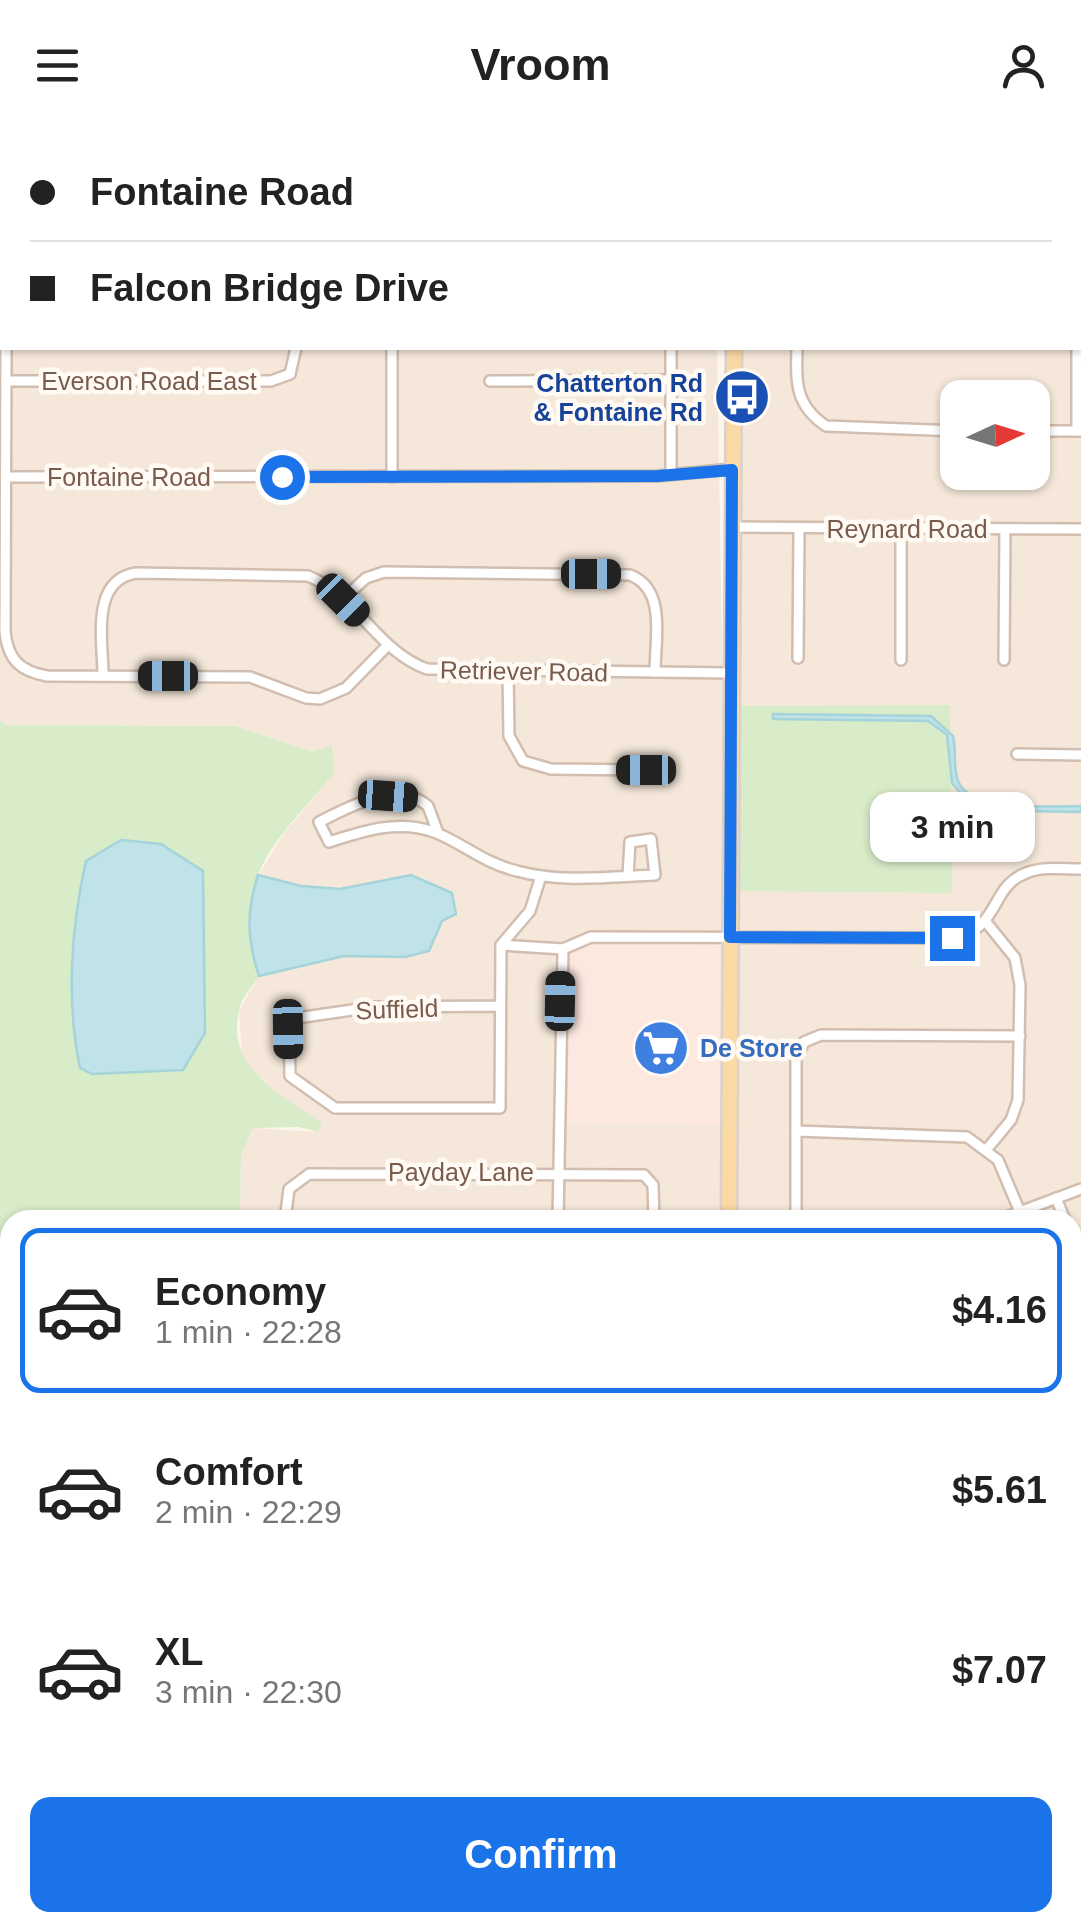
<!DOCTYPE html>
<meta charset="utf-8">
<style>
body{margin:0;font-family:Helvetica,sans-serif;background:#f2f2f2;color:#222;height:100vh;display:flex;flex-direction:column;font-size:38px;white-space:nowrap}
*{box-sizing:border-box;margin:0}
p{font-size:32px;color:#767676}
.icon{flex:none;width:55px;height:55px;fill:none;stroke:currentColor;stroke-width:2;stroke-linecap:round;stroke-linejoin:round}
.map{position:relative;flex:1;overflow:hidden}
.details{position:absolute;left:0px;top:1080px;width:1082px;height:722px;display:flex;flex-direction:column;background:#fff;border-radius:30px 30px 0 0;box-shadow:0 2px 8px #0004}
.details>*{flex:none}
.banner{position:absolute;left:0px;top:0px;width:1082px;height:220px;box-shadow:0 2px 8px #0004;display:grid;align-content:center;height:220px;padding:0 30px;background:#fff}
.needle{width:65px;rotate:86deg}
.fabs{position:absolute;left:940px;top:250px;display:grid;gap:20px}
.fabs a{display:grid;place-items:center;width:110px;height:110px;border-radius:20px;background:#fff;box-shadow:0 2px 8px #0004;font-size:50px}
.end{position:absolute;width:45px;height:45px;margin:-22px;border:12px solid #1a73e8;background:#fff;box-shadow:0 0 0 5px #fff}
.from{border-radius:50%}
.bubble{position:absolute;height:70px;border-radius:20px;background:#fff;box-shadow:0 2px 8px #0004;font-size:32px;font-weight:700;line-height:70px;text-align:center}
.car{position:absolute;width:30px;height:60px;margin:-30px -15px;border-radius:12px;box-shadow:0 0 8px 2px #0007;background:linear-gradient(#222 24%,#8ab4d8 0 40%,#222 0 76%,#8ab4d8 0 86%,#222 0)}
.banner b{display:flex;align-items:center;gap:35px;height:95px;font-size:38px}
.banner b+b{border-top:2px solid #e0e0e0}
.banner i{width:25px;height:25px;background:#222}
ul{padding:18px 0 0;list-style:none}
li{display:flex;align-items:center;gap:30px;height:165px;margin:0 20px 15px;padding:0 10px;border:5px solid transparent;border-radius:20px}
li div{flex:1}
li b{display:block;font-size:38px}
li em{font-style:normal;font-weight:700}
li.selected{border-color:#1a73e8}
li>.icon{width:90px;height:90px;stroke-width:1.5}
.cta{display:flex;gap:20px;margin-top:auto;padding:20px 30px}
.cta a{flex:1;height:115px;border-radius:20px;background:#1a73e8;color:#fff;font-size:40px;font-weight:700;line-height:115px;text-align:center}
header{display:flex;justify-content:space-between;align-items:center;height:130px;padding:0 30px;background:#fff;font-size:45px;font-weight:700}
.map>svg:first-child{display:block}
</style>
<header><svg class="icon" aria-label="menu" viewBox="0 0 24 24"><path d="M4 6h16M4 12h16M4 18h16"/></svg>Vroom<svg class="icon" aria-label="person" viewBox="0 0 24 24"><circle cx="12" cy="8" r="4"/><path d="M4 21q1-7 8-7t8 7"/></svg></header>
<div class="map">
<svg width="1081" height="1801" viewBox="0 0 1081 1801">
<rect width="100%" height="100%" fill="#fdf6ec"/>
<!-- residential -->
<g fill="#f5e8da" fill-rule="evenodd">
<path d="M0,0H755L2,2V218H717L727,802L586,801L555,829L553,992L723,995L722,1090H240L241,1026L253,998L317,1002L259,951L242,926L239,880L259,846L344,826L405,827L432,806L442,791L389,748L340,759L301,756L258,745L285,702L334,644L313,623L235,596L7,595L0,590Z"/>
<path d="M767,0H1081V1255H1073L1072,1090H736L738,761L952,762L737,576L743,218H1080V2ZM958,268H1032V342H958Z"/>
<path d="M1072,1273H1081V1801H731V1792H1072Z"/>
<path d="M124,1792L135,1801H40L41,1793Z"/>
<path d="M595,1792L596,1801H282L269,1793Z"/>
<path d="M615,1793H719V1801H614Z"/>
</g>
<!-- commercial -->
<path fill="#fde8e0" d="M586,801L727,802L723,995L553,992L555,829L568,809Z"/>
<!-- green -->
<g fill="#d8ecc9" fill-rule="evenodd">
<path d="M950,575L952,763L738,761L737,576Z"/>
<path d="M0,590L7,595L235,596L313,622L332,615L334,644C275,712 228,750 259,846C253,856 241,869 239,880C225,939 283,966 322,993L318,1002L299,997L253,998L241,1026L240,1090H10V1792L41,1793L40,1801H0ZM203,741L201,789L73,905Z"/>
<path d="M124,1793H269L282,1801H135Z"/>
</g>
<!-- water -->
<g fill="#bfe3e8" stroke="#a5d3da" stroke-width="2.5">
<path d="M773,584L931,586L953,606C957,621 952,639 959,653C973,683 1052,676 1081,676V682L1021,681L969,673L952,653L947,605L928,591L773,589Z"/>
<path d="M121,710L161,714L203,741L205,903L183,940L92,944L80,938C66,871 71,797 86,731Z"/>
<path d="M258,745L301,756L340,759L411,745L452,763L456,784L442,791L429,821L405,827L344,826L259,846C247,809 246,782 258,745Z"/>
</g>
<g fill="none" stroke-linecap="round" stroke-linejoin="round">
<!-- stream -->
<g stroke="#a5d3da" stroke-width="2.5">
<path d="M0,1444L10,1440"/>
<path d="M193,1792L204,1800L216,1793L234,1801"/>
</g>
<!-- minor casing -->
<g stroke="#d1beb0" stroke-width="14">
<g id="minor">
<path d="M5,0V2"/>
<path d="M104,0V2"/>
<path d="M841,0L849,2"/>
<path d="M488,2V0"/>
<path d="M594,2V0"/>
<path d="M689,2V0"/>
<path d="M825,2L826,0"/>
<path d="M1080,9H1081"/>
<path d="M0,49H2"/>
<path d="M6,218L5,502C8,530 20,541 47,546L250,547L306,568L320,569L346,558L388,515"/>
<path d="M797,218C796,253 795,275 826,296L958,301"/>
<path d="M1077,218V301"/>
<path d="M290,244L296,218"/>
<path d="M6,251H271L290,244"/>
<path d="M490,251L671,250"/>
<path d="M1032,301H1080"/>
<path d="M671,344V218"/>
<path d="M6,347L657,346L732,339"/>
<path d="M392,347V218"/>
<path d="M732,397L1081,399"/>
<path d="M343,469L366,448L384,442L630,445C667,459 655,510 655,542"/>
<path d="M798,528L799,398"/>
<path d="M901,530V399"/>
<path d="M1004,530L1005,399"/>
<path d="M508,541L509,606L523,631L551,639L645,640"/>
<path d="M103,546C103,511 90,450 136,443L308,446C356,465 378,522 427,539L731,543"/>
<path d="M1017,624L1081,625"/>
<path d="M438,703L428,676C397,649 349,677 319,692L329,712C363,701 399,689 434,702C461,712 483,733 517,741C560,753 610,747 655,745L651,709L630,712L628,746"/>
<path d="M986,792L1015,828L1020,855L1018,970L1011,990L987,1019"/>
<path d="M501,815L563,819"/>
<path d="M563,819L591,807L953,808C1001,799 989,757 1026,743C1043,736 1063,739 1081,739"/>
<path d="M500,876L373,877L297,888L289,899L290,946L335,978H500L501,815L530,781L541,746"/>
<path d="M796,1001L967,1007L998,1030L1020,1082"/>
<path d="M1056,1068L1065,1090"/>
<path d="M285,1090L289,1059L309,1044L644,1045L653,1055L654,1090"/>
<path d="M558,1090L563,819"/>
<path d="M796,1090V929L804,912L821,905L1020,906"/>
<path d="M998,1090L1081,1059"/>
<path d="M1072,1113L1075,1182L1081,1201"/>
<path d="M1072,1313H1081"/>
<path d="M1072,1406H1081"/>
<path d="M1072,1499H1081"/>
<path d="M1072,1608L1081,1609"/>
<path d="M1072,1709H1081"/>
<path d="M392,1792L407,1801"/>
<path d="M471,1792V1801"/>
<path d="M815,1792L816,1801"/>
<path d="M908,1792V1801"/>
<path d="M1021,1792L1034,1801"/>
</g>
</g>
<!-- primary casing -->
<g stroke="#dad1cd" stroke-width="19">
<g id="primary">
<path d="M759,2V0"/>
<path d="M729,1090L734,218"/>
<path d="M725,1801V1792"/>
</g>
</g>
<!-- minor -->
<use href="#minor" stroke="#fff" stroke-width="9"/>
<!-- primary -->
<use href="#primary" stroke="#fbd9a5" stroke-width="14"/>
</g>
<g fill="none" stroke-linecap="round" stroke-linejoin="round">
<!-- route -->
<path stroke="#1a73e8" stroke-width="12" d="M282,347L658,346L732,340L730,807L952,808"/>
</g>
<!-- icons -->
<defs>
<g id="bus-disc" transform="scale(2.875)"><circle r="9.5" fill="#1a4fb4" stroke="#fffaf3"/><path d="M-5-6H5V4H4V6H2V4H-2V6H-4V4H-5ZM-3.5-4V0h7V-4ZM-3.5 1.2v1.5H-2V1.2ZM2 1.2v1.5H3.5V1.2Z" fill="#fff"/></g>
<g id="supermarket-disc" transform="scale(2.875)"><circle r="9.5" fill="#3f7fe0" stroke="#fffaf3"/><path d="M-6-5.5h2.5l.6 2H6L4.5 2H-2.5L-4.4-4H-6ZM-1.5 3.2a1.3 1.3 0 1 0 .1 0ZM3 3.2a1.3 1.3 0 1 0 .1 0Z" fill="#fff"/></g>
</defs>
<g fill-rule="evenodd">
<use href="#bus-disc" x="742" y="267"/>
<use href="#supermarket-disc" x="661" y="918"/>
</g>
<g text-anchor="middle" stroke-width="9" stroke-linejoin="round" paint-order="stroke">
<!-- street labels -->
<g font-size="25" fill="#7a5c4d" stroke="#fffaf3">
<text x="149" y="260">Everson Road East</text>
<text x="129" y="356">Fontaine Road</text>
<text x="907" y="408">Reynard Road</text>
<text transform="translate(524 541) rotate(1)" y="9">Retriever Road</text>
<text transform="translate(397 879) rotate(-2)" y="9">Suffield</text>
<text x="461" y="1051">Payday Lane</text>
</g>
<!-- transit labels -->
<g font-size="25" font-weight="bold" fill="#164399" stroke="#fffaf3" text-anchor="end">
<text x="703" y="262">Chatterton Rd<tspan x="703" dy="29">&amp; Fontaine Rd</tspan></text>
</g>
<!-- shop labels -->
<g font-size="25" font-weight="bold" fill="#366cbe" stroke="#fffaf3" text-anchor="start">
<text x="700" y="927">De Store</text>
</g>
</g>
</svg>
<div class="fabs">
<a><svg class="needle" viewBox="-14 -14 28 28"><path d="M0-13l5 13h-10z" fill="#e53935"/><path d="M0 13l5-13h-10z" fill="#767676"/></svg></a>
</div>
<i class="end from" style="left:282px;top:347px"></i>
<i class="end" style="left:952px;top:808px"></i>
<div class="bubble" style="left:870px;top:662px;width:165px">3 min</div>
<i class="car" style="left:591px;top:444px;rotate:90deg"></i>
<i class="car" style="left:343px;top:470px;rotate:135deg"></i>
<i class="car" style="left:168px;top:546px;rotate:270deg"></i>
<i class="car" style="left:646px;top:640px;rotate:270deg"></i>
<i class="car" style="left:388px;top:666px;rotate:94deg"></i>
<i class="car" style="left:560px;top:871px;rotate:1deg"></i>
<i class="car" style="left:288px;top:899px;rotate:179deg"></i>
<div class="banner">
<b><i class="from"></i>Fontaine Road</b>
<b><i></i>Falcon Bridge Drive</b>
</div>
<section class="details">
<ul>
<li class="selected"><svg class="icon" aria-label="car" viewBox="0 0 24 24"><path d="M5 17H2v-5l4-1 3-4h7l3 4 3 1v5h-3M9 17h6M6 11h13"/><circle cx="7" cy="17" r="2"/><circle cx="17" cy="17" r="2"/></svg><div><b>Economy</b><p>1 min · 22:28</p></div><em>$4.16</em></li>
<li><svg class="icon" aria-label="car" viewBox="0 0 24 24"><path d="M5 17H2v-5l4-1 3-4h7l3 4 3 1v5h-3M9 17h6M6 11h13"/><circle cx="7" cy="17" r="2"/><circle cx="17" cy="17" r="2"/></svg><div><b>Comfort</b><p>2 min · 22:29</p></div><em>$5.61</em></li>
<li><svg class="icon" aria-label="car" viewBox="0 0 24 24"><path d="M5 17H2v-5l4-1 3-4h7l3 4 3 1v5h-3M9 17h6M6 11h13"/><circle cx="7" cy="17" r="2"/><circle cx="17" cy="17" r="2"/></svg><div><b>XL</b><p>3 min · 22:30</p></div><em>$7.07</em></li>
</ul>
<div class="cta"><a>Confirm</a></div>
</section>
</div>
